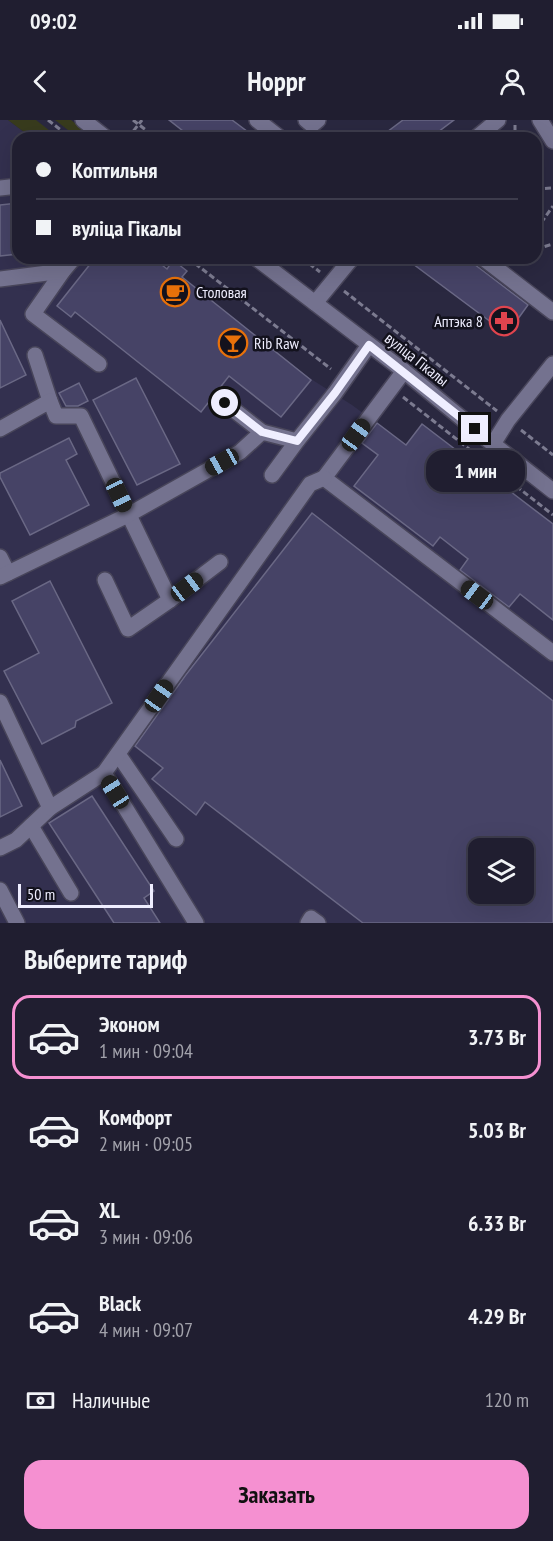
<!DOCTYPE html>
<html lang="ru">
<meta charset="utf-8">
<style>
body{margin:0;font-family:"PT Sans Narrow",sans-serif;background:#2d2b3c;color:#f1f3f6;height:100vh;display:flex;flex-direction:column;font-size:22px;white-space:nowrap}
*{box-sizing:border-box;margin:0}
p{font-size:20px;color:#a2a2ab}
.icon{flex:none;width:33px;height:33px;fill:none;stroke:currentColor;stroke-width:2;stroke-linecap:round;stroke-linejoin:round}
.map{position:relative;height:803px;overflow:hidden}
.details{display:flex;flex-direction:column;background:#201e30;flex:1}
.details>*{flex:none}
.guide{position:absolute;left:12px;top:12px;width:530px;height:132px;border-radius:18px;box-shadow:0 6px 24px #0002,0 0 0 2px #3d3c4c;display:grid;align-content:center;height:132px;padding:0 24px;background:#201e30}
.buttons{position:absolute;left:468px;top:718px;display:grid;gap:12px}
.buttons a{display:grid;place-items:center;width:66px;height:66px;border-radius:12px;background:#201e30;box-shadow:0 6px 24px #0002,0 0 0 2px #3d3c4c;font-size:30px}
.scale{position:absolute;left:18px;bottom:15px;width:135px;box-sizing:border-box;padding-left:6px;border:3px solid #efeeff;border-top:0;font-size:16px;line-height:21px;white-space:nowrap;color:#efeeff;-webkit-text-stroke:4px #13121d;paint-order:stroke}
.end{position:absolute;width:27px;height:27px;margin:-14px;border:8px solid #efeeff;background:#111;box-shadow:0 0 0 3px #111}
.from{border-radius:50%}
.bubble{position:absolute;height:42px;border-radius:18px;background:#201e30;box-shadow:0 6px 24px #0002,0 0 0 2px #3d3c4c;font-size:20px;font-weight:700;line-height:42px;text-align:center}
.car{position:absolute;width:18px;height:36px;margin:-18px -9px;border-radius:8px;box-shadow:0 0 4px 2px #0007;background:linear-gradient(#222 24%,#8ab4d8 0 40%,#222 0 76%,#8ab4d8 0 86%,#222 0)}
.guide b{display:flex;align-items:center;gap:21px;height:57px;font-size:22px}
.guide b+b{border-top:2px solid #3d3c4c}
.guide i{width:15px;height:15px;background:#f1f3f6}
ul{padding:0;list-style:none}
li{display:flex;align-items:center;gap:18px;height:84px;margin:0 12px 9px;padding:0 12px;border:3px solid transparent;border-radius:18px}
li div{flex:1}
li b{display:block;font-size:22px}
li em{font-style:normal;font-weight:700}
li.current{border-color:#f590d1}
li>.icon{width:54px;height:54px;stroke-width:1.5}
h2{padding:0 24px;font-size:27px;line-height:72px}
.pay{display:flex;align-items:center;gap:15px;height:66px;padding:0 24px;font-size:22px}
.pay p{margin-inline-start:auto}
.action{display:flex;gap:12px;margin-top:auto;padding:12px 24px}
.action a{flex:1;height:69px;border-radius:18px;background:#f590d1;color:#111;font-size:24px;font-weight:700;line-height:69px;text-align:center}
.status{display:flex;justify-content:space-between;align-items:center;height:42px;padding:0 30px;background:#201e30;direction:ltr}
.status svg{height:16px;fill:currentColor}
header{display:flex;justify-content:space-between;align-items:center;height:78px;padding:0 24px;background:#201e30;font-size:27px;font-weight:700}
.map>svg:first-child{display:block}
</style>
<div class="status"><b>09:02</b><svg viewBox="0 0 49 12"><path d="M0 12V9h3v3zM5 12V6h3v6zM10 12V3h3v9zM15 12V0h3v12zM26 1h20v11H26zM47 4h2v5h-2z"/></svg></div>
<header><svg class="icon" aria-label="back" viewBox="0 0 24 24"><path d="M15 5l-7 7 7 7"/></svg>Hoppr<svg class="icon" aria-label="person" viewBox="0 0 24 24"><circle cx="12" cy="8" r="4"/><path d="M4 21q1-7 8-7t8 7"/></svg></header>
<div class="map">
<svg width="553" height="803" viewBox="0 0 553 803">
<rect width="100%" height="100%" fill="#2a2840"/>
<!-- built -->
<path fill="#33304f" fill-rule="evenodd" d="M0,0H8L32,18H18V138H154L311,259L352,285L406,325L422,304L553,404V803H0ZM478,729H524V774H478Z"/>
<!-- green -->
<g fill="#383b1d">
<path d="M8,0H36L59,18H32Z"/>
<path d="M55,0H71L82,9L80,12L68,10Z"/>
</g>
<!-- building -->
<g fill="#464366" stroke="#6a6885" stroke-width="1.5" fill-rule="evenodd">
<path d="M169,0H232L256,18H192Z"/>
<path d="M403,0H454L430,18H379Z"/>
<path d="M18,83V134L0,136V85Z"/>
<path d="M95,138H153L167,149L173,140L187,151L182,157L311,260L281,297L229,256L201,292L75,192L71,197L57,186Z"/>
<path d="M405,138H466L528,185L507,214Z"/>
<path d="M0,200L26,255L0,268Z"/>
<path d="M136,258L180,344L137,365L93,280Z"/>
<path d="M79,263L88,281L78,286H66L59,273Z"/>
<path d="M377,303L406,325L422,304L553,404V500L520,474L509,487L460,450L468,439L440,417L433,426L354,366L378,335L362,323Z"/>
<path d="M69,318L77,334L66,340L89,385L30,415L0,357V353Z"/>
<path d="M312,393L553,581V803H363L205,682L196,695L152,659L163,648L135,626L185,556ZM478,729H524V774H478Z"/>
<path d="M50,461L112,583L76,601L75,607L42,624L4,551L39,533L12,481Z"/>
<path d="M0,640L22,686L0,697Z"/>
<path d="M92,676L154,771L144,778L160,803H114L49,703Z"/>
</g>
<g fill="none" stroke-linecap="round" stroke-linejoin="round">
<!-- minor casing -->
<g stroke="#48455a" stroke-width="18">
<g id="minor">
<path d="M83,0L106,18"/>
<path d="M257,0L280,18"/>
<path d="M306,0L312,5L318,0"/>
<path d="M540,0L553,21"/>
<path d="M476,18L498,0"/>
<path d="M0,68L18,66"/>
<path d="M74,138L63,151L33,194L99,244"/>
<path d="M256,138L404,251L493,324L553,371"/>
<path d="M483,138L553,192"/>
<path d="M0,159L63,151"/>
<path d="M315,183L352,138"/>
<path d="M35,235L50,281"/>
<path d="M404,251L324,358L553,533"/>
<path d="M225,283L262,312"/>
<path d="M0,309L50,281L56,296H81L170,480L220,442"/>
<path d="M493,324L508,300L553,244"/>
<path d="M272,355L297,321L335,273L369,225"/>
<path d="M0,437L8,453"/>
<path d="M0,457L128,395L240,332L262,312L297,321"/>
<path d="M105,460L128,509L170,480"/>
<path d="M0,582L50,688L16,720L0,728"/>
<path d="M118,634L176,719"/>
<path d="M50,688L104,653"/>
<path d="M31,706L71,773"/>
<path d="M0,770L17,803"/>
<path d="M196,803L104,653L310,364L324,358"/>
<path d="M308,803L311,798L318,803"/>
</g>
</g>
<!-- path -->
<g stroke="#7c7b90" stroke-width="3" stroke-dasharray="6 3" stroke-linecap="butt">
<path d="M48,0L71,18"/>
<path d="M133,0L156,18"/>
<path d="M515,5V18"/>
<path d="M128,18L142,0"/>
<path d="M536,69L553,68"/>
<path d="M536,110L553,86"/>
<path d="M536,129L553,124"/>
<path d="M188,138L331,249"/>
<path d="M302,138L320,152"/>
<path d="M344,171L497,291"/>
<path d="M403,277L553,395"/>
<path d="M521,310L553,335"/>
</g>
<!-- minor -->
<use href="#minor" stroke="#74728f" stroke-width="15"/>
</g>
<g fill="none" stroke-linecap="round" stroke-linejoin="round">
<!-- route -->
<path stroke="#efeeff" stroke-width="8" d="M225,283L262,312L297,321L335,273L369,225L475,309"/>
</g>
<!-- icons -->
<defs>
<g id="cafe-ring" transform="scale(1.5)"><circle r="9.5" fill="#13121d" stroke="#e8710a" stroke-width="1.5"/><path d="M-5.5-4.5H6V0H3Q3 3.5 0 3.5H-2.5Q-5.5 3.5-5.5 0ZM3-3.2v2h1.7v-2ZM-6 4.5H4V6H-6Z" fill="#e8710a"/></g>
<g id="pharmacy-ring" transform="scale(1.5)"><circle r="9.5" fill="#13121d" stroke="#e0444e" stroke-width="1.5"/><path d="M-2-6h4v4h4v4h-4v4h-4v-4h-4v-4h4Z" fill="#e0444e"/></g>
<g id="bar-ring" transform="scale(1.5)"><circle r="9.5" fill="#13121d" stroke="#e8710a" stroke-width="1.5"/><path d="M-6-5H6L.8 .8V4.5H3.5V6h-7V4.5H-.8V.8Z" fill="#e8710a"/></g>
</defs>
<g fill-rule="evenodd">
<use href="#cafe-ring" x="175" y="172"/>
<use href="#pharmacy-ring" x="504" y="201"/>
<use href="#bar-ring" x="233" y="223"/>
</g>
<g text-anchor="middle" stroke-width="5" stroke-linejoin="round" paint-order="stroke">
<!-- poi labels -->
<g font-size="16" fill="#efeeff" stroke="#13121d" text-anchor="start">
<text x="196" y="178">Столовая</text>
<text x="483" y="207" text-anchor="end">Аптэка 8</text>
<text x="254" y="229">Rib Raw</text>
</g>
<!-- street labels -->
<g font-size="16" fill="#efeeff" stroke="#13121d">
<text transform="translate(417 239) rotate(38)" y="6">вуліца Гікалы</text>
</g>
</g>
</svg>
<div class="buttons">
<a><svg class="icon" aria-label="layers" viewBox="0 0 24 24"><path d="M12 4l9 5-9 5-9-5zM3 14l9 5 9-5"/></svg></a>
</div>
<div class="scale">50 m</div>
<i class="end from" style="left:225px;top:283px"></i>
<i class="end" style="left:475px;top:309px"></i>
<div class="bubble" style="left:426px;top:330px;width:99px">1 мин</div>
<i class="car" style="left:356px;top:315px;rotate:36deg"></i>
<i class="car" style="left:222px;top:342px;rotate:241deg"></i>
<i class="car" style="left:119px;top:375px;rotate:155deg"></i>
<i class="car" style="left:187px;top:467px;rotate:53deg"></i>
<i class="car" style="left:477px;top:475px;rotate:307deg"></i>
<i class="car" style="left:159px;top:576px;rotate:35deg"></i>
<i class="car" style="left:115px;top:672px;rotate:328deg"></i>
<div class="guide">
<b><i class="from"></i>Коптильня</b>
<b><i></i>вуліца Гікалы</b>
</div>
</div>
<section class="details">
<h2>Выберите тариф</h2>
<ul>
<li class="current"><svg class="icon" aria-label="car" viewBox="0 0 24 24"><path d="M5 17H2v-5l4-1 3-4h7l3 4 3 1v5h-3M9 17h6M6 11h13"/><circle cx="7" cy="17" r="2"/><circle cx="17" cy="17" r="2"/></svg><div><b>Эконом</b><p>1 мин · 09:04</p></div><em>3.73 Br</em></li>
<li><svg class="icon" aria-label="car" viewBox="0 0 24 24"><path d="M5 17H2v-5l4-1 3-4h7l3 4 3 1v5h-3M9 17h6M6 11h13"/><circle cx="7" cy="17" r="2"/><circle cx="17" cy="17" r="2"/></svg><div><b>Комфорт</b><p>2 мин · 09:05</p></div><em>5.03 Br</em></li>
<li><svg class="icon" aria-label="car" viewBox="0 0 24 24"><path d="M5 17H2v-5l4-1 3-4h7l3 4 3 1v5h-3M9 17h6M6 11h13"/><circle cx="7" cy="17" r="2"/><circle cx="17" cy="17" r="2"/></svg><div><b>XL</b><p>3 мин · 09:06</p></div><em>6.33 Br</em></li>
<li><svg class="icon" aria-label="car" viewBox="0 0 24 24"><path d="M5 17H2v-5l4-1 3-4h7l3 4 3 1v5h-3M9 17h6M6 11h13"/><circle cx="7" cy="17" r="2"/><circle cx="17" cy="17" r="2"/></svg><div><b>Black</b><p>4 мин · 09:07</p></div><em>4.29 Br</em></li>
</ul>
<div class="pay"><svg class="icon" aria-label="cash" viewBox="0 0 24 24"><path d="M3 7h18v10H3z"/><circle cx="12" cy="12" r="2"/></svg>Наличные<p>120 m</p></div>
<div class="action"><a>Заказать</a></div>
</section>
